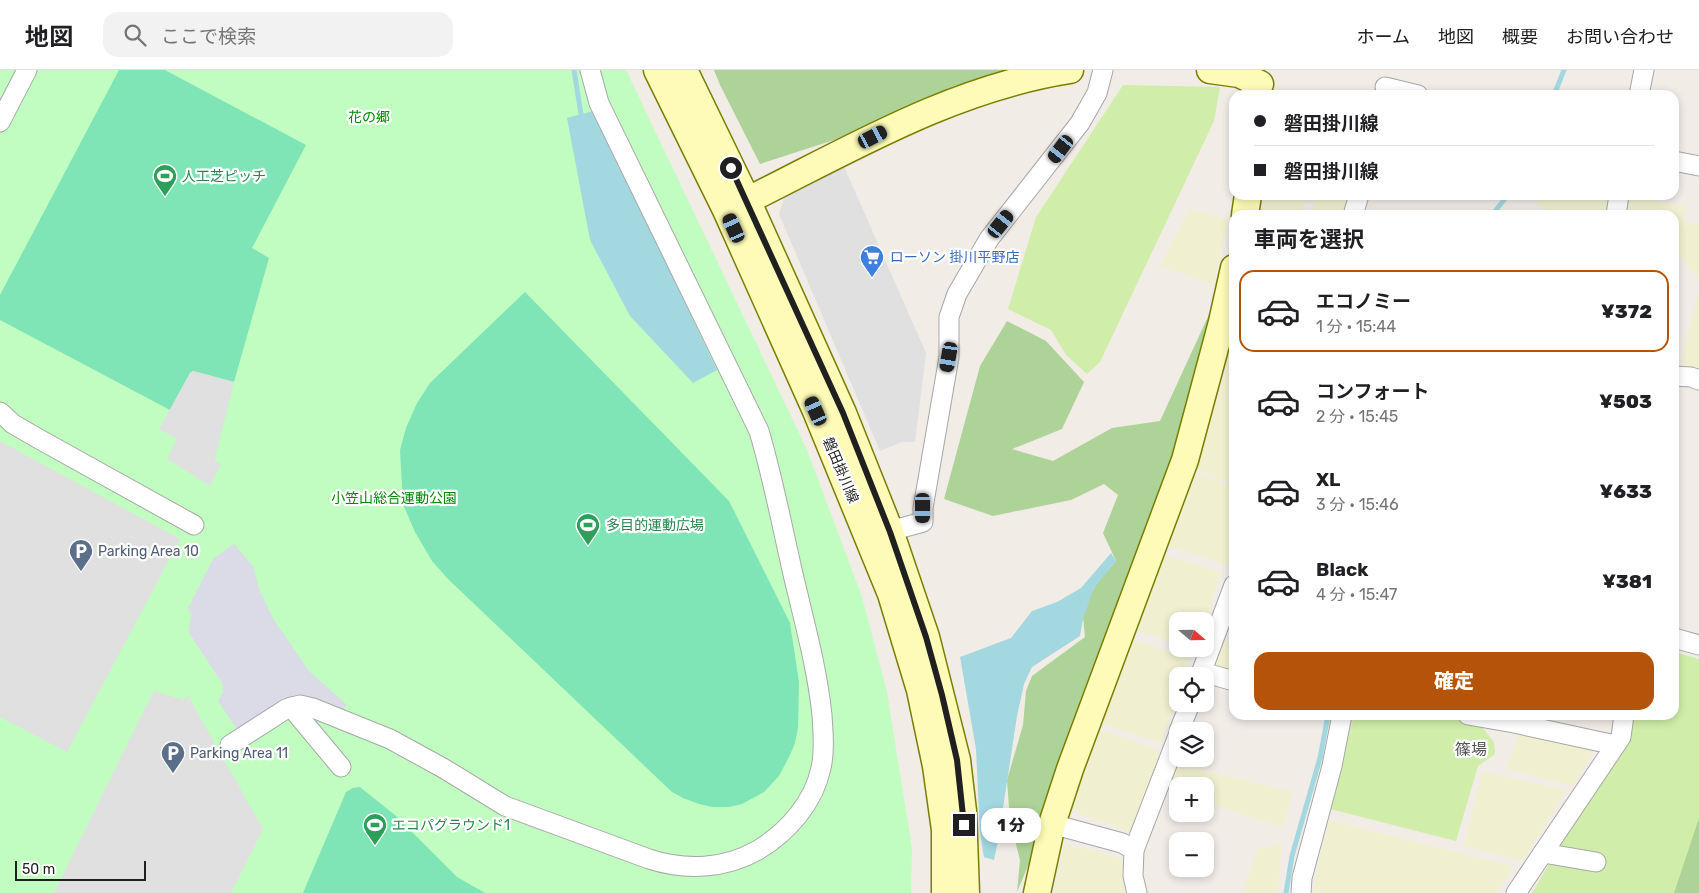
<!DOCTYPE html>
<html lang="ja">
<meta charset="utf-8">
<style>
body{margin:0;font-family:Rubik,"Noto Sans JP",sans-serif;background:#f2f2f2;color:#202124;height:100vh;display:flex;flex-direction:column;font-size:19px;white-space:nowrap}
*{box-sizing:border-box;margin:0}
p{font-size:16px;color:#757577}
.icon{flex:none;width:28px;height:28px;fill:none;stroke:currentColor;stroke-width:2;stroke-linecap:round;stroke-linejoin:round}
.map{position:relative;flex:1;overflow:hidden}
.sheet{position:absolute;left:1229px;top:140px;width:450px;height:510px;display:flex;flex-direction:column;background:#fff;border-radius:15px;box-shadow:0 2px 8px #0003}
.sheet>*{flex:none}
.banner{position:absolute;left:1229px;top:20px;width:450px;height:110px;border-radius:15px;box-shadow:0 2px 8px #0003;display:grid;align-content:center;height:110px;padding:0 25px;background:#fff}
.needle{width:32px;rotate:110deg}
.controls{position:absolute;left:1169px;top:542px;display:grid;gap:10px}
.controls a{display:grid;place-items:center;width:45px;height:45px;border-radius:10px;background:#fff;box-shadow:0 2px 8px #0003;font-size:25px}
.scale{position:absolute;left:15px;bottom:12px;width:131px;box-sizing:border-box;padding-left:5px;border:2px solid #202020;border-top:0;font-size:14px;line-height:18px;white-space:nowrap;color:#202020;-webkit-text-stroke:4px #fff;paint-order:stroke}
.end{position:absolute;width:22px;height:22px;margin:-11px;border:6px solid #202020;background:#fff;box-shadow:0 0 0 2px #fff}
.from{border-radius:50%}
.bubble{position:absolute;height:35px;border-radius:15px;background:#fff;box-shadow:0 2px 8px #0003;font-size:16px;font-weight:800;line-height:35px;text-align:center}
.car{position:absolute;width:15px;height:30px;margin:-15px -8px;border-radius:6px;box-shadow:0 0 4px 1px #0007;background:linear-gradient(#222 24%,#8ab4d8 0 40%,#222 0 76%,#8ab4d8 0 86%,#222 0)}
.banner b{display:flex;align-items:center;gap:18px;height:48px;font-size:19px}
.banner b+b{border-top:1px solid #e0e0e0}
.banner i{width:12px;height:12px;background:#202124}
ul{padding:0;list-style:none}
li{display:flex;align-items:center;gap:15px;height:82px;margin:0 10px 8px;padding:0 15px;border:2px solid transparent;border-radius:15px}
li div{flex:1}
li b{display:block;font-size:19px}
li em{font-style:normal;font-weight:800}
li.on{border-color:#b45309}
li>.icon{width:45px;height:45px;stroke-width:1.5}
h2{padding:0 25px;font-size:22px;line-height:60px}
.cta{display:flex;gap:10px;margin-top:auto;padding:10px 25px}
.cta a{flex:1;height:58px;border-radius:15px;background:#b45309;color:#fff;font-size:20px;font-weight:800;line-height:58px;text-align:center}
header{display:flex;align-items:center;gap:30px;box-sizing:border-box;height:70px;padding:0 25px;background:#fff;border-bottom:1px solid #e0e0e0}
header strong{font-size:24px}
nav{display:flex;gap:28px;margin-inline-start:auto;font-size:18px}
.search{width:350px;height:45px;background:#f2f2f2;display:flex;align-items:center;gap:12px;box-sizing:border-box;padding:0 18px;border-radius:15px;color:#757577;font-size:19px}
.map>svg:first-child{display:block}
</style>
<header>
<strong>地図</strong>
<div class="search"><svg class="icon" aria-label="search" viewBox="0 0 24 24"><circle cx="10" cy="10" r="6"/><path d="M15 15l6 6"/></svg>ここで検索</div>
<nav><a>ホーム</a><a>地図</a><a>概要</a><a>お問い合わせ</a></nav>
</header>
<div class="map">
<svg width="1699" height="823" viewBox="0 0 1699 823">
<rect width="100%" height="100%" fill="#f1ece6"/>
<!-- farmland -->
<g fill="#f0f0d0">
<path d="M1264,125H1307L1301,145H1261Z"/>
<path d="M1317,125H1348L1343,145H1311Z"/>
<path d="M1540,125H1608L1606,145H1564L1537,136Z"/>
<path d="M1629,127L1685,136L1684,152L1699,153V209L1682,188H1674V145H1628Z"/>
<path d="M1190,139L1228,150L1214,215L1160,196Z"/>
<path d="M1699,220V300L1681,294Z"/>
<path d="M1232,267H1234V412L1219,409L1192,397L1219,325Z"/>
<path d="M1190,402L1234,416V474L1227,495L1166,475Z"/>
<path d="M1156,483L1220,502L1205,556V551H1178L1177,573L1134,560Z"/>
<path d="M1125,567L1190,589L1184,606H1178L1177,625L1161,673L1096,651Z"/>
<path d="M1224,570L1234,573V609L1210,599Z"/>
<path d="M1099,659L1160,681L1131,762L1070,740Z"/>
<path d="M1521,660L1596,678L1573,716L1506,699Z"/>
<path d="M1177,694L1293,722L1283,758L1205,732V716H1178L1177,723L1168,720Z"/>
<path d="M1482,702L1566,720L1523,791L1464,776Z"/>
<path d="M1329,750L1513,796L1497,823H1313L1318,794Z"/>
<path d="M1282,774L1277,823H1243L1258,778Z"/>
<path d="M1065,775L1101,782L1123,790L1131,823H1053Z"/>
</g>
<!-- grass -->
<g fill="#d0eea9">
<path d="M1123,15L1220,17L1214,51L1100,292L1087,304L1066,285L1051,260L1008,239L1036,147Z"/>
<path d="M1674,582L1699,589V757L1675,823H1532L1625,666L1628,645H1674Z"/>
<path d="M1354,645H1472L1494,672L1495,684L1478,696L1456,771L1330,739Z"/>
</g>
<!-- forest -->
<g fill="#aed398">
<path d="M714,0H1013L954,16L834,70L760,94L720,15Z"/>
<path d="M1217,227L1185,358L1038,772L1017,822L1020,790L1010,751L1007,710L1023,655L1026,621L1032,606L1085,567L1082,537L1098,512L1116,491L1103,463L1118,425L1104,414L1071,430L993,446L944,429L980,296L1007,251L1046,271L1084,312L1062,359L1012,379L1053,391L1112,358L1160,351Z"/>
<path d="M1699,748V823H1674Z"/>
</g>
<!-- park -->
<path fill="#c1fdc1" d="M0,0H626L807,380L862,527L887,622L912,778L911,823H0Z"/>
<!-- pitch -->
<g fill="#7fe4b6">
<path d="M119,0H165L306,75L252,178L269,188L234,312L193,301L190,303L170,340L0,250V225Z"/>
<path d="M525,222L729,431L790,553L799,612L798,658L795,673L790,685L779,706L764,722L742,734L729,737H712L699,734L683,728L672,722L448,509L432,491L415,462L403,434L400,380L406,358L417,333L430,313Z"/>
<path d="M360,717L396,746L457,807L485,823H303L346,722L353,718Z"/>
</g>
<!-- parking -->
<g fill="#e0e0e0">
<path d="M842,92L926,283L915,372H902L880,381L779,144L787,118Z"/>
<path d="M193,301L234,312L215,388L216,391L221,394L210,416L167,389L177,369L159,359L190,303Z"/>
<path d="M0,371L180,469L67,682L0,647Z"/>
<path d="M154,621L183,630L188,626L263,759L231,823H54L145,638Z"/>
</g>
<!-- plaza -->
<path fill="#dadbe7" d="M234,474L253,496L259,519L274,550L309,601L347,635L336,646L313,638L242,667L218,631L223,622L222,613L189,563L191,544L188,538L213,489Z"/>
<!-- water -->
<g fill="#a4d8e1">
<path d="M593,41L717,300L693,313L630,246L590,170L567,48Z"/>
<path d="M1111,483L1116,491L1094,518L1083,549L1080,566L1032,597L1024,614L1017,646L998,771L994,790L984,787L980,763L976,679L960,587L1011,568L1032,541L1057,532L1081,518Z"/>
</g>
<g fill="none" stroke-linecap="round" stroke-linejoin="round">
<!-- stream -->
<g stroke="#a4d8e1" stroke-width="5">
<path d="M574,0L581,44"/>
<path d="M1554,25L1564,0"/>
<path d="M1492,145L1508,125"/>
<path d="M1286,823L1292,786L1320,688L1328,645"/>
</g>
<!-- street casing -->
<g stroke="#a7a7a7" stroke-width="21">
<g id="street">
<path d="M1385,17L1418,25"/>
<path d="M1639,25L1644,0"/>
<path d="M0,52L27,0"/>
<path d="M1674,91L1699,96"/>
<path d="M1353,145L1359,125"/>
<path d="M1616,145L1619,125"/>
<path d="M1674,306L1691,307L1699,310"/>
<path d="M0,342L13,354L39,369L194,455"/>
<path d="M890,461L923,452V438L949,287V247L957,224L989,169L1080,53L1097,23L1103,0"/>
<path d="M1674,568L1699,575"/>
<path d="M1202,602L1234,611"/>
<path d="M1200,606L1234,515"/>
<path d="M291,637L341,697"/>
<path d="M1468,645L1514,653L1615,675"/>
<path d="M1179,661L1190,634"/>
<path d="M230,675L286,639L300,635L313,638L390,669L443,698L505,736L649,789C686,801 725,799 758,780C788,762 814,732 821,698C825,681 823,662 822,645C817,597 804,551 793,504C782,456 773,408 759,361L599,33L590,0"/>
<path d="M1052,754L1122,773L1134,780L1133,806L1137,823"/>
<path d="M1134,780L1178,666"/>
<path d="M1543,783L1596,792"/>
<path d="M1301,823L1302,808L1332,696L1342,645"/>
<path d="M1516,823L1621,667L1624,645"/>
</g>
</g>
<!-- secondary casing -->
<g stroke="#797e00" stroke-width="29">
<g id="secondary">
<path d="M657,0L726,140L816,341L891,524L920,620L936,696L945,760V823"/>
<path d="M684,0L747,130L843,343L890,461L926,567L957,690L963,741L966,823"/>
<path d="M1210,0L1239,4L1260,14"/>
<path d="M732,138C841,85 947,19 1070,0"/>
<path d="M1245,145L1248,125"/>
<path d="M1037,823L1052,754L1070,699L1185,390L1222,252L1234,198"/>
</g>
</g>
<!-- street -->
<use href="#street" stroke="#fff" stroke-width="19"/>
<!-- secondary -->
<use href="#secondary" stroke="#fdfbb7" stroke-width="26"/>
</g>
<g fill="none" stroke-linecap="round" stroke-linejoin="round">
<!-- route -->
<path stroke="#202020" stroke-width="6" d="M731,98L843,343L890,462L926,567L942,625L957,690L964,755"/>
</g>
<!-- icons -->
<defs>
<g id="stadium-pin" transform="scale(1.25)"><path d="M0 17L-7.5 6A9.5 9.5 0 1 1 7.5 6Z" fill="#2e9e5b" stroke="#fff"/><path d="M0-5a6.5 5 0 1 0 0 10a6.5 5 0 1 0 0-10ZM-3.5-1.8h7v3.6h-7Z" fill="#fff"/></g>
<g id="supermarket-pin" transform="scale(1.25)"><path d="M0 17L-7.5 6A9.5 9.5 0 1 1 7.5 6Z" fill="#3f7fe0" stroke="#fff"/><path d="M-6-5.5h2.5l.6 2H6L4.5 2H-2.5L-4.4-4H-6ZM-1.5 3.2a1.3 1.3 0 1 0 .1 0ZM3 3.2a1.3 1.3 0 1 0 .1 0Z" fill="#fff"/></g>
<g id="parking-pin" transform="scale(1.25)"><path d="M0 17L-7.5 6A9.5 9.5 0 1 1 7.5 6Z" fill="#5c6f8a" stroke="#fff"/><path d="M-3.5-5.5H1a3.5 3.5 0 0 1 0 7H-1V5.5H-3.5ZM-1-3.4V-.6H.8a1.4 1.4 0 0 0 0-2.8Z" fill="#fff"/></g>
</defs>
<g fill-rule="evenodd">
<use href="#stadium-pin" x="165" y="106"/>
<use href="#supermarket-pin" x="872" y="187"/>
<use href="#stadium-pin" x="588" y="455"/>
<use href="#parking-pin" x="81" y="481"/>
<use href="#parking-pin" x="173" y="683"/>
<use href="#stadium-pin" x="375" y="755"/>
</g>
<g text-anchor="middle" stroke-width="4.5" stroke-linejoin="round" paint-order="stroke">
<!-- park labels -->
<g font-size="14" fill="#058706" stroke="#fff">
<text x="369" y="52">花の郷</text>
<text x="394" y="433">小笠山総合運動公園</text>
</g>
<!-- leisure labels -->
<g font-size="14" fill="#27864d" stroke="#fff" text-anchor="start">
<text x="182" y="111">人工芝ピッチ</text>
<text x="606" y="460">多目的運動広場</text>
<text x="392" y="760">エコパグラウンド1</text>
</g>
<!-- shop labels -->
<g font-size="14" fill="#366cbe" stroke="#fff" text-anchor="start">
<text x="890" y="192">ローソン 掛川平野店</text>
</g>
<!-- street labels -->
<g font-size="14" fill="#202020" stroke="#fff">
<text transform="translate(841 400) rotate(67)" y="5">磐田掛川線</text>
</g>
<!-- service labels -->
<g font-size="14" fill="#4e5e75" stroke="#fff" text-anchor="start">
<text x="98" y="486">Parking Area 10</text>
<text x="190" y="688">Parking Area 11</text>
</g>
<!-- quarter labels -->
<g font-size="16" fill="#535353" stroke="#fff">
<text x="1471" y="685">篠場</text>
</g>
</g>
</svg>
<div class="controls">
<a><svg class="needle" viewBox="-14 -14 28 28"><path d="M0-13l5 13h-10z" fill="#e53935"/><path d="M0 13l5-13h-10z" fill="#757577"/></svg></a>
<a><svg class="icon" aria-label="locate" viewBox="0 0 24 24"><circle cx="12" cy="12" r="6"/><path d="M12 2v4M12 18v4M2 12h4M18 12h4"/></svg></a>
<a><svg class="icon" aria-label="layers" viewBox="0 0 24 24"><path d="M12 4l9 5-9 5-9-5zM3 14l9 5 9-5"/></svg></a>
<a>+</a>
<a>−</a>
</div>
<div class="scale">50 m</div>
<i class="end from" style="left:731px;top:98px"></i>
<i class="end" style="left:964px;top:755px"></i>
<div class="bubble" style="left:981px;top:738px;width:60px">1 分</div>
<i class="car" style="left:873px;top:67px;rotate:63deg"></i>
<i class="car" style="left:1061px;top:79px;rotate:217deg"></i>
<i class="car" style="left:1001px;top:154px;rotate:39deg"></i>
<i class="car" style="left:734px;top:158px;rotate:336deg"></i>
<i class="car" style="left:949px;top:287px;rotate:190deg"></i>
<i class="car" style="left:816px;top:341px;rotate:336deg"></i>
<i class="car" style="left:923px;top:438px;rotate:180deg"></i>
<div class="banner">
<b><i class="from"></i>磐田掛川線</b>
<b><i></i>磐田掛川線</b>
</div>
<section class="sheet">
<h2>車両を選択</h2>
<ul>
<li class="on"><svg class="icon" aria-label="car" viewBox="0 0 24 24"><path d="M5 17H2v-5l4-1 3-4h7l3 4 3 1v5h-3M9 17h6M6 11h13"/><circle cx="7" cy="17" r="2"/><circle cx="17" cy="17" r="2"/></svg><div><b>エコノミー</b><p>1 分 · 15:44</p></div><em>¥372</em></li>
<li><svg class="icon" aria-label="car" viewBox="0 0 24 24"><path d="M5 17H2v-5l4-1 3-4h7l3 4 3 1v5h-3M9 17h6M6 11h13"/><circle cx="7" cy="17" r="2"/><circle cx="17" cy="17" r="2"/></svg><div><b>コンフォート</b><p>2 分 · 15:45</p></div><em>¥503</em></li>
<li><svg class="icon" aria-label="car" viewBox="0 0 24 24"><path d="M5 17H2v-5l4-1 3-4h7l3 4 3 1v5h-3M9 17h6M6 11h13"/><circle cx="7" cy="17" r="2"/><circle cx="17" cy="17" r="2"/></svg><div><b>XL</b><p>3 分 · 15:46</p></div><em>¥633</em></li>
<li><svg class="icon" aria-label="car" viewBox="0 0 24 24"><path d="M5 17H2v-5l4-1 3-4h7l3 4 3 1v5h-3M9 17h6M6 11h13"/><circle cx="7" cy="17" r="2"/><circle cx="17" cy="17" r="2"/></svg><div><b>Black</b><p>4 分 · 15:47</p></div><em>¥381</em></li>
</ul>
<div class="cta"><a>確定</a></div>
</section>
</div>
